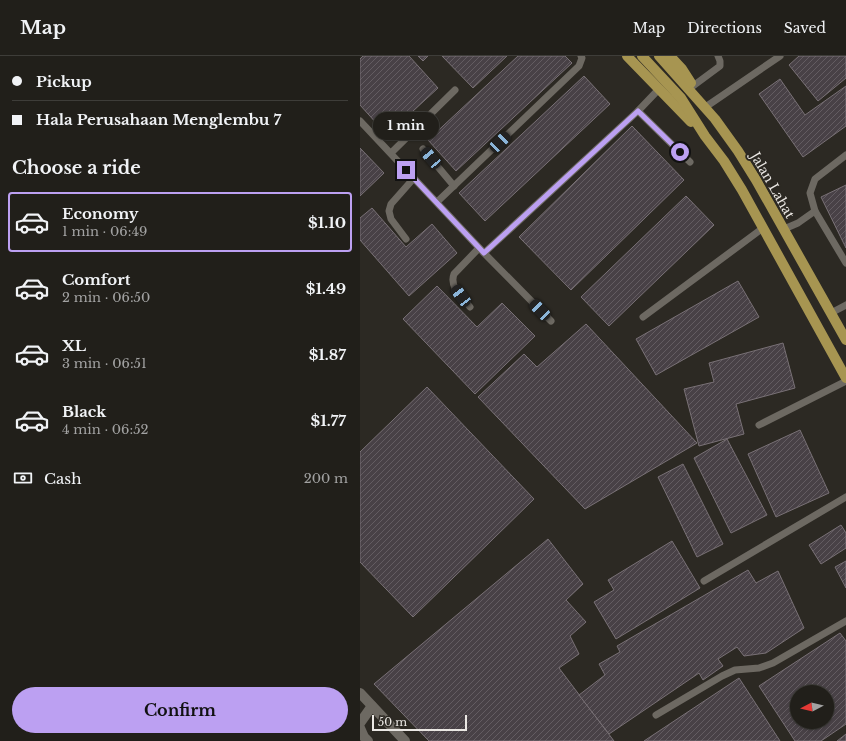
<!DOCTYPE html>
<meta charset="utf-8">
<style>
body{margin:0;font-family:"Libre Baskerville",serif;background:#2d2c27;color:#f1f3f6;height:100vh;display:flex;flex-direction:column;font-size:15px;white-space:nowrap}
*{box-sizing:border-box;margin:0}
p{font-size:13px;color:#a2a2a2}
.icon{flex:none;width:22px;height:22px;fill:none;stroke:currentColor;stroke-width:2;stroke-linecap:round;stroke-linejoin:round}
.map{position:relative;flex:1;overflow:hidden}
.sheet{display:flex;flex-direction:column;background:#211f1a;width:360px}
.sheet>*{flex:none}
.hud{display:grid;align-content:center;height:88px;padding:0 12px;background:#211f1a}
.needle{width:26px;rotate:263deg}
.controls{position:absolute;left:430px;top:629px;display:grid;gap:8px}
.controls a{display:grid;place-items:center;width:44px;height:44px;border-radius:50%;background:#211f1a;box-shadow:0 1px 3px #0004,0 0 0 1px #3e3d39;font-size:20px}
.scale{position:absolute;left:12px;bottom:10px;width:95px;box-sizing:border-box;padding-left:4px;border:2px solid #ebe8e4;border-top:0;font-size:11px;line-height:14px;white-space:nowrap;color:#ebe8e4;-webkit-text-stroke:3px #2c2923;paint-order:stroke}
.end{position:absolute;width:18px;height:18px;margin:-9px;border:5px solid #bca0f2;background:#111;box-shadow:0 0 0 2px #111}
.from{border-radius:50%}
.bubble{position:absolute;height:28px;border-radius:14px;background:#211f1a;box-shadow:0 1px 3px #0004,0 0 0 1px #3e3d39;font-size:13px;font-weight:700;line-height:28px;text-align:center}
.car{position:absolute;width:12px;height:24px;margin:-12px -6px;border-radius:5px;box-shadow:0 0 3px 1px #0007;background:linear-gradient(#222 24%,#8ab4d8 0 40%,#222 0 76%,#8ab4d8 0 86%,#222 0)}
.hud b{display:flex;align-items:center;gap:14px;height:38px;font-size:15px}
.hud b+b{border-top:1px solid #3e3d39}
.hud i{width:10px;height:10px;background:#f1f3f6}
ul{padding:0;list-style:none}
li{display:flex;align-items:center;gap:12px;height:60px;margin:0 8px 6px;padding:0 4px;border:2px solid transparent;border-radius:4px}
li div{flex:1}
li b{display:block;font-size:15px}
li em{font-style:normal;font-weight:700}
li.on{border-color:#bca0f2}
li>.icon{width:36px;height:36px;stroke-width:1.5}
h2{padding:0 12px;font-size:18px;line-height:48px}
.pay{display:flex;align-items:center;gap:10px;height:44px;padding:0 12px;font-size:15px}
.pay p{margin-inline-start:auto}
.primary-button{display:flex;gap:8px;margin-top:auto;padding:8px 12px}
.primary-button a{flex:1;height:46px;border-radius:24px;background:#bca0f2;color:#111;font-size:16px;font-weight:700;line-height:46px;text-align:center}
header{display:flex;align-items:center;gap:24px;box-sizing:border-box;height:56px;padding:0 20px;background:#211f1a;border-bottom:1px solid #3e3d39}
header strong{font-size:19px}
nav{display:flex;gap:22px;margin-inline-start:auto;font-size:14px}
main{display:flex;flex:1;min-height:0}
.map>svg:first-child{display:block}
</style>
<header>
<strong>Map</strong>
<nav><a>Map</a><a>Directions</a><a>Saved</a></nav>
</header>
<main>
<section class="sheet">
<div class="hud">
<b><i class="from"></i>Pickup</b>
<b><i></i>Hala Perusahaan Menglembu 7</b>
</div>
<h2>Choose a ride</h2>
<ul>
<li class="on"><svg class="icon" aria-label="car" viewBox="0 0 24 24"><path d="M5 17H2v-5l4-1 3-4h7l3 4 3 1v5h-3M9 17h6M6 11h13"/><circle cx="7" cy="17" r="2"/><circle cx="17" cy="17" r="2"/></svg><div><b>Economy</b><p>1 min · 06:49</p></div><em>$1.10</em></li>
<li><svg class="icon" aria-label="car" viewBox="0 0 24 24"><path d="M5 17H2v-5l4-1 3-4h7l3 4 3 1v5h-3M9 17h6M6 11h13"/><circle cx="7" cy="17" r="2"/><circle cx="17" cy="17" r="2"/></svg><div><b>Comfort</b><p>2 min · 06:50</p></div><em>$1.49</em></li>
<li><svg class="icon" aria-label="car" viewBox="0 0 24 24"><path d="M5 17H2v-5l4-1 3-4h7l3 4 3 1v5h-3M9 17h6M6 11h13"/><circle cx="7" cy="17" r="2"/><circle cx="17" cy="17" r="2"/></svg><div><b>XL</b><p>3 min · 06:51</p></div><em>$1.87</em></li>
<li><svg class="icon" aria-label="car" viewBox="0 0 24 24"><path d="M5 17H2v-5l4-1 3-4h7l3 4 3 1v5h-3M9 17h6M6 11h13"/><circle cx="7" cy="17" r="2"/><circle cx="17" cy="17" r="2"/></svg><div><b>Black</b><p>4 min · 06:52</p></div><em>$1.77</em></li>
</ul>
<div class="pay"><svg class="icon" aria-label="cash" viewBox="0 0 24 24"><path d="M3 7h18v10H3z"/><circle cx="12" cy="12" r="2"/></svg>Cash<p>200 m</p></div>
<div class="primary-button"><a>Confirm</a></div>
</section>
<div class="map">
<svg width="486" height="685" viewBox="0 0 486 685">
<defs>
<pattern id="building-hatch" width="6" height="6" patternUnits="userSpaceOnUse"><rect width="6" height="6" fill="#484146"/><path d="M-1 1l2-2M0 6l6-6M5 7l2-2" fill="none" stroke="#635c61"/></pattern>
</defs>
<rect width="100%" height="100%" fill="#2c2923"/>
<!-- building -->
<g fill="url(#building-hatch)" stroke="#797176" fill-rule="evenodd">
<path d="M3,0H49L78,32L27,79L0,49V3Z"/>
<path d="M58,0H68L63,5Z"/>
<path d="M82,0H147L113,32Z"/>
<path d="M158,0H205L212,7L96,115L68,84Z"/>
<path d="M439,0H486V22L458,45L429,9Z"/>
<path d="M224,20L250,48L125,165L99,137Z"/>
<path d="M420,23L445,59L486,30V70L443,101L399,38Z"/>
<path d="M272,70L324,124L211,234L159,181Z"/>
<path d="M0,92L24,117L0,140Z"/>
<path d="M486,129V192L461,141Z"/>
<path d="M326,140L354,169L249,270L221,241Z"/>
<path d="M12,152L46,191L72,168L97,197L49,240L0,184V162Z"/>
<path d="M378,225L399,261L296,319L276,283Z"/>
<path d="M77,230L117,271L142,247L175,280L115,338L43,263Z"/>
<path d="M226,268L337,387L225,453L118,341L164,298L177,311Z"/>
<path d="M423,287L435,332L376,348L384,378L339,390L324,333L354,326L349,307Z"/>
<path d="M67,331L174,443L53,561L0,506V396Z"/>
<path d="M440,374L469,437L416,461L388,398Z"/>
<path d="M367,383L407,459L371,477L334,402Z"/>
<path d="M323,408L363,488L337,501L298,421Z"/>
<path d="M481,469L486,477V492L461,508L449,489Z"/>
<path d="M188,483L223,528L206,544L226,566L210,580L219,598L199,612L254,685H69L14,628Z"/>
<path d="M312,485L340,532L256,583L234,546L254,534L248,524Z"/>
<path d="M486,505V532L475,511Z"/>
<path d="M388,514L396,527L418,515L444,572L406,597L384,600L377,591L358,603L363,610L343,624L339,617L249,678L219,639L245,619L239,608L260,596L257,590Z"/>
<path d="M480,577L486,585V668L461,685H435L399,630ZM437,636H467V666H437Z"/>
<path d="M379,622L420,685H284Z"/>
<path d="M486,678V685H477Z"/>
</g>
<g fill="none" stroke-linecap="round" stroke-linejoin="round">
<!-- lane -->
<g stroke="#6d6962" stroke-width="7">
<path d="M333,30L360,10V5L358,0"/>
<path d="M347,50L420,0"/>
<path d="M278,55L330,106"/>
<path d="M0,65L124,197L191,265"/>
<path d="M63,93L94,130"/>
<path d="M31,97L95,34"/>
<path d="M77,146L219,10L222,2L221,0"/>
<path d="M455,155L486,207"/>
<path d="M424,173L438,167L455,155L450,137L455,123L486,99"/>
<path d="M46,183L31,163L29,155L31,148L54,122"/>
<path d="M124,197L278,55L299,33"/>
<path d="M110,251C102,242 89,231 94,218L119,192"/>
<path d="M471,257L486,249"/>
<path d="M283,261L403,172"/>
<path d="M399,369L486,325"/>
<path d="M344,525L486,441"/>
<path d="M296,659L362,620L375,614L399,612L413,607L486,565"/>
</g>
<!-- street -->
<g stroke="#6d6962" stroke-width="10">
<path d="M0,637L45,685"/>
<path d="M0,667L12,650"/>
<path d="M0,672L4,681L8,685"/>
</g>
<!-- primary -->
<g stroke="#a79551" stroke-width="10">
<path d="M267,0L331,66"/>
<path d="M282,0L321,42L345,80L364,105L382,134L486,322"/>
<path d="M299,0L355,63L378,95L396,124L486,284"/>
<path d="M310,0L322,13L331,27"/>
</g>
</g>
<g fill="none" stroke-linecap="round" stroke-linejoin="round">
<!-- route -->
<path stroke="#bca0f2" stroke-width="5" d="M46,114L124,197L278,55L320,96"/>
</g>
<g text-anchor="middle" stroke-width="4" stroke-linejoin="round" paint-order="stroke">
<!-- street labels -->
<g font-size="13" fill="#ebe8e4" stroke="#2c2923">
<text transform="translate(413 129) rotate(60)" y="5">Jalan Lahat</text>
</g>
</g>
</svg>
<div class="controls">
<a><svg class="needle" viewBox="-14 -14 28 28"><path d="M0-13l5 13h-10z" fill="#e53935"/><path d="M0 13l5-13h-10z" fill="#a2a2a2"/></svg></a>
</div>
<div class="scale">50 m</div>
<i class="end from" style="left:320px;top:96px"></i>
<i class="end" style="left:46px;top:114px"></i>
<div class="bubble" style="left:13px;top:56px;width:66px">1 min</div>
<i class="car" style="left:140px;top:86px;rotate:46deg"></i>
<i class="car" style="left:71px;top:102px;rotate:320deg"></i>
<i class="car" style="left:101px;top:240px;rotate:323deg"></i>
<i class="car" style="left:180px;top:254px;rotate:316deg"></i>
</div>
</main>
